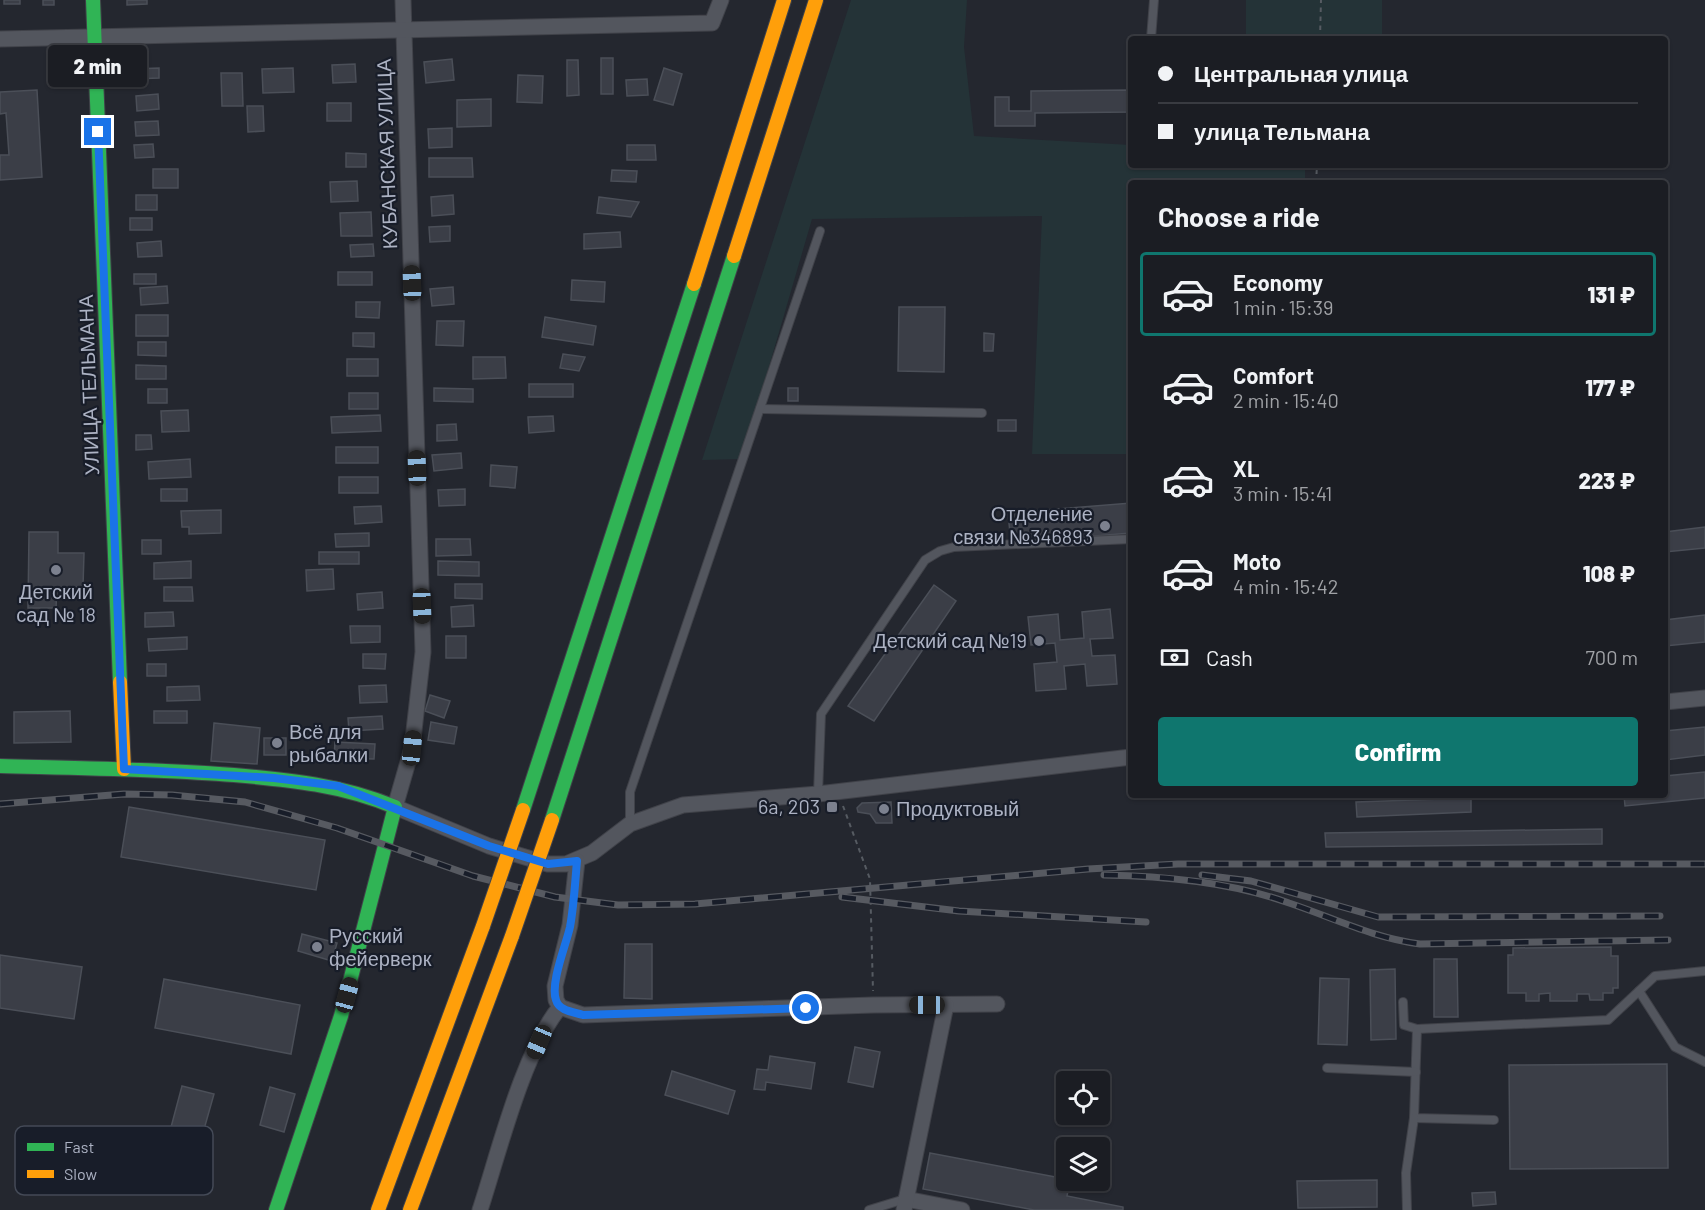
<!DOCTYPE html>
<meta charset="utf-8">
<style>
body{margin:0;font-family:Barlow,sans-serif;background:#282a30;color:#f1f3f6;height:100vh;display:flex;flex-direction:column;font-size:22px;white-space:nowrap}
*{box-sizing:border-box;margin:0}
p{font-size:20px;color:#a0a2a6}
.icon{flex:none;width:33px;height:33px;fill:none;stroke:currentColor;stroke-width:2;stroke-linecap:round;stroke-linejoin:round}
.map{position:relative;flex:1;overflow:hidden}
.panel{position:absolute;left:1128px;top:180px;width:540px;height:618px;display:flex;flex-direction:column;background:#1b1d23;border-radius:6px;box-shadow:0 2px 4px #0004,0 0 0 2px #393b41}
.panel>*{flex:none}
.banner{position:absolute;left:1128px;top:36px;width:540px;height:132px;border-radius:6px;box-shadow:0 2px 4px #0004,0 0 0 2px #393b41;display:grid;align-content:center;height:132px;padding:0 30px;background:#1b1d23}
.buttons{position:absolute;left:1056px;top:1071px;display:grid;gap:12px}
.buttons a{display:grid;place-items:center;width:54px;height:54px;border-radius:6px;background:#1b1d23;box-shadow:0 2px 4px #0004,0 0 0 2px #393b41;font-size:30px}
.end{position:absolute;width:27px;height:27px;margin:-14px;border:8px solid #1a73e8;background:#fff;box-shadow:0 0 0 3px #fff}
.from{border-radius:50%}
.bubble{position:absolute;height:42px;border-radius:6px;background:#1b1d23;box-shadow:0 2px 4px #0004,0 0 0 2px #393b41;font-size:20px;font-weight:800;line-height:42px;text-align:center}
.car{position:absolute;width:18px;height:36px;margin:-18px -9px;border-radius:8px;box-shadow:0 0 4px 2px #0007;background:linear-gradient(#222 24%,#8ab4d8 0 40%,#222 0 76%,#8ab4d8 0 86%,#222 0)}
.banner b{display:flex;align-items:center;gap:21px;height:57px;font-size:22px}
.banner b+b{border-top:2px solid #393b41}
.banner i{width:15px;height:15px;background:#f1f3f6}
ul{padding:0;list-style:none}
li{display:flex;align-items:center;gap:18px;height:84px;margin:0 12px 9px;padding:0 18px;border:3px solid transparent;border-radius:6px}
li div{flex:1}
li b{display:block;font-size:22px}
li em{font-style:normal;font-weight:800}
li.current{border-color:#0f766e}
li>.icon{width:54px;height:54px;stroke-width:1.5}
h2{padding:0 30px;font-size:27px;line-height:72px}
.pay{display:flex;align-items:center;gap:15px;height:66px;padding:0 30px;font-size:22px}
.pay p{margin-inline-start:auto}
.action{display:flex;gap:12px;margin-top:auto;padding:12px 30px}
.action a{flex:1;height:69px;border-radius:6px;background:#0f766e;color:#fff;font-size:24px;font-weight:800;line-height:69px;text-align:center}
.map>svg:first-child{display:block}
</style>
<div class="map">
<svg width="1705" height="1210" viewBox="0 0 1705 1210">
<rect width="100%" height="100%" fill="#24272f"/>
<!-- green -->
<g fill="#243337">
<path d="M851,0H967L964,47L974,136L1131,145V165H1305V183H1131V454H1032L1042,216L812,219L742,459L702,460Z"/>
<rect x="1246" y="0" width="136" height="39"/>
</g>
<!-- building -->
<g fill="#3b3e47" stroke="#4b4f58" stroke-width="1.5">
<rect x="4" y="0" width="16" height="4"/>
<rect x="43" y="0" width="11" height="5"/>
<path d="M127,0H147V4L127,5Z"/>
<rect x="601" y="58" width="12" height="36"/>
<path d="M452,59L454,80L426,83L424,62Z"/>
<path d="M567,60H578L579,95L567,96Z"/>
<path d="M355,64L356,82L333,83L332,65Z"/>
<path d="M159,68V78L133,79V69Z"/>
<path d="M293,68L294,92L263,93L262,69Z"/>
<path d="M664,68L682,74L673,105L654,100Z"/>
<path d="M221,73H242L243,106H222Z"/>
<path d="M518,75L543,76L542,103L517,102Z"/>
<path d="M647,79L648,95L627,96L626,80Z"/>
<path d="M37,90L42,177L0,180V155H9L6,113L0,114V92Z"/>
<path d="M1131,90V112L1035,113V126H995V97H1009V111H1031V91Z"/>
<path d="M158,94L159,109L137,111L136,96Z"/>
<path d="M491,99V126L457,127V100Z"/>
<rect x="327" y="103" width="24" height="18"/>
<path d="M247,106H263L264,131L248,132Z"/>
<path d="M158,121L159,135L136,136L135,122Z"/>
<path d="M452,128V147L429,148L428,129Z"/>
<path d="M153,144L154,157L135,158L134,145Z"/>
<path d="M627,145H655L656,160H627Z"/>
<path d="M346,153L366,154V167H346Z"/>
<path d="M429,158H472L473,177H429Z"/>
<rect x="153" y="169" width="25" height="19"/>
<path d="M612,170L637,171L636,182L611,181Z"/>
<path d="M357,181L358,201L331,202L330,182Z"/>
<rect x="136" y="195" width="21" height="15"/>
<path d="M453,195L454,214L432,216L431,197Z"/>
<path d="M599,197L639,202L631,217L597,213Z"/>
<path d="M371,212L372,236H341L340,213Z"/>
<rect x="130" y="218" width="22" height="12"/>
<path d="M450,226V241L430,242L429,227Z"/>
<path d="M620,232L621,247L584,249V234Z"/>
<path d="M161,241L162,256L138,257L137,243Z"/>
<path d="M373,244L374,256L351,257L350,245Z"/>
<rect x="338" y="272" width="34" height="13"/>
<rect x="134" y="274" width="22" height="10"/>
<path d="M572,280L605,282L604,302L571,300Z"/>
<path d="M167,286L168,303L141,305L140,288Z"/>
<path d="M453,287L454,304L432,306L430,289Z"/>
<path d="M356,302H380L379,318L356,317Z"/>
<path d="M899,307H945L944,372L898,371Z"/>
<rect x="136" y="315" width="32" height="21"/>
<path d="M545,317L596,326L593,345L542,337Z"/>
<path d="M437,321H464L463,346L436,345Z"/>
<path d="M353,333H374V347L353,346Z"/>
<path d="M984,333L994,334L993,351H984Z"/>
<path d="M138,342H166V356L138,355Z"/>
<path d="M563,354L585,357L579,371L560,368Z"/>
<path d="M473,357H505L506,378L473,379Z"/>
<rect x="347" y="359" width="31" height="17"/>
<path d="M136,365L166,366V379H136Z"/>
<rect x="529" y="384" width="44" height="13"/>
<path d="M434,388L473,389V402L434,401Z"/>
<rect x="788" y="388" width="10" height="13"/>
<rect x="148" y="389" width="19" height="14"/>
<rect x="349" y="393" width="29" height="16"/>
<path d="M188,410L189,431L162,432L161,411Z"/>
<path d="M380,415L381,431L332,433L331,417Z"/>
<path d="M553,416L554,431L529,433L528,417Z"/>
<rect x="998" y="420" width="18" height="11"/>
<path d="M456,424L457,440L437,441V425Z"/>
<path d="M136,435H151L152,449L136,450Z"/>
<rect x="336" y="447" width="42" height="16"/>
<path d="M461,453L462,468L434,471L432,455Z"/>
<path d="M190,459L191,477L149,479L148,462Z"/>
<path d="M491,465L517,467L515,488L490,486Z"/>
<rect x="339" y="477" width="39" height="16"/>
<rect x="161" y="489" width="26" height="12"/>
<path d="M465,489V505L439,506L438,490Z"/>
<path d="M1131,503V533L1011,543L1008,513Z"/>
<path d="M381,506L382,522L355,524L354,507Z"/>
<path d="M221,510V533L189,534V527H182L181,511Z"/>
<path d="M1705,527V548L1665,552V532Z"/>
<path d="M29,532H58V553H84L83,587H57L56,608H28Z"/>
<path d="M369,533V546L336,547L335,534Z"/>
<path d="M436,539H470L471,555L436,556Z"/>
<rect x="142" y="540" width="19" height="14"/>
<rect x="319" y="552" width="40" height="12"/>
<path d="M191,561V578L154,579V563Z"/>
<path d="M438,561L479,562V576L438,575Z"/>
<path d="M333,569L334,589L307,591L306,570Z"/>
<path d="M455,584H482V599L455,598Z"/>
<path d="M934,585L956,601L874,721L848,706Z"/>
<path d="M164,587H192L193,601H164Z"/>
<path d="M382,592L383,608L358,610L357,594Z"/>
<path d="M473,605L474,626L452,627L451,607Z"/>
<path d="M1110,609L1113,638L1090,639L1092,656L1115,655L1117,684L1087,686L1085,664L1064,666L1066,689L1036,691L1034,664L1057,662L1055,643L1031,645L1028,617L1058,614L1060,640L1084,638L1082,612Z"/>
<path d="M173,612L174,626L145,627V613Z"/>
<path d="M1705,615V642L1665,646V620Z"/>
<path d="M350,626H380V642L351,643Z"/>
<rect x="446" y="636" width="20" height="22"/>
<path d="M187,637V649L149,651L148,639Z"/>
<path d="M363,654H386L385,669L363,668Z"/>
<rect x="147" y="664" width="19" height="12"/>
<path d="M386,685L387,702L360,703L359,686Z"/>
<path d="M199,686L200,700L167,701V687Z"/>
<path d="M430,695L450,701L444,718L425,711Z"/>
<path d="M70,711L71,742L14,743V712Z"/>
<rect x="154" y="711" width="33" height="12"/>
<path d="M382,716L383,729L349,731L348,718Z"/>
<path d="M431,722L457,727L454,744L428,740Z"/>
<path d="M214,723L260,728L257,764L211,761Z"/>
<path d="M1705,727V755L1665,760V731Z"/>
<rect x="264" y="738" width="22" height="17"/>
<path d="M335,742L375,744L374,759L334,758Z"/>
<path d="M1705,772V798L1625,806L1624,795H1665V776Z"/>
<path d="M1471,798V812L1357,817L1356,802Z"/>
<path d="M891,802L892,823H876L870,814L858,812L857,808L862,803Z"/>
<path d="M129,807L325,840L316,890L121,857Z"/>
<path d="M1602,829V844L1326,847L1325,833Z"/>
<path d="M302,934L337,943L332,961L298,951Z"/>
<path d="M625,944H652V999L624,998Z"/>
<path d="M1611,947V956H1618V988H1613V993H1603V1000H1590L1589,994H1577V1001H1550V993L1539,994V1001H1526V993H1508V955H1513V948Z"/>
<path d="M0,955L82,967L74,1019L0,1008Z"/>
<path d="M1434,959H1457L1458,1017H1434Z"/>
<path d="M1395,969L1396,1039L1371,1040L1370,970Z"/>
<path d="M1320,978L1349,979L1347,1045L1318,1044Z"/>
<path d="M164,979L300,1005L291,1054L155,1028Z"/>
<path d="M855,1047L880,1052L873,1087L848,1082Z"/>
<path d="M770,1056L815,1063L811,1089L766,1082L765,1090L754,1089L757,1069L768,1070Z"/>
<path d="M1667,1064L1668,1168L1510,1169L1509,1065Z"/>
<path d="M672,1071L735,1091L728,1114L665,1095Z"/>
<path d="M182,1086L214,1094L197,1154L166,1146Z"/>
<path d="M270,1087L295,1094L284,1132L260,1125Z"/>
<path d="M930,1153L1066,1179L1070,1180L1067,1196L1123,1207V1210H1034L923,1189Z"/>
<path d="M1377,1180V1207L1298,1208L1297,1181Z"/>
<path d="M1495,1192L1496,1204L1473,1206L1472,1193Z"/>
</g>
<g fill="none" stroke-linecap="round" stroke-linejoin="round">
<!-- lane casing -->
<g stroke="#404249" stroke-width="10">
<g id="lane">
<path d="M1151,39L1154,0"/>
<path d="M760,409L982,413"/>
<path d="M818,794L821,714L925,560L940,551L954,547L1131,539"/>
<path d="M630,824V792L820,231"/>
<path d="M1639,991L1675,1047L1705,1062"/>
<path d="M1403,1002L1404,1025L1417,1029L1608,1020L1655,976L1705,971"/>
<path d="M1417,1029L1414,1118L1494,1120"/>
<path d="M1327,1068L1416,1072"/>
<path d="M869,1210L905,1199"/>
<path d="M1407,1210L1406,1173L1414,1118"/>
</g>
</g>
<!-- street casing -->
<g stroke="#404249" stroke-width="17">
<g id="street">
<path d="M403,0L423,652L412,748L395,807L489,846L548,864H566L592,853L630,824L683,805L818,794L1131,757"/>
<path d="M0,39L712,23L721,0"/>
<path d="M1665,702L1705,698"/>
<path d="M560,1007L583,1015L873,1005L997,1004"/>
<path d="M906,1199L962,1210"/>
<path d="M480,1210C499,1152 523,1052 560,1007L556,1000L555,986L570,925L577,861"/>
<path d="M904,1210L946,1005"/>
</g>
</g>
<!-- fast casing -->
<g stroke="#404249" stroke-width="16">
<g id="fast">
<path d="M93,0L120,682"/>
<path d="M0,766C78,768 156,769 234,775C291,780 342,785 395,807L341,1016L276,1210"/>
<path d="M523,810L694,284"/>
<path d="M552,820L734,256"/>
</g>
</g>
<!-- slow casing -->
<g stroke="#404249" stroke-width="16">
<g id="slow">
<path d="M734,256L816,0"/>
<path d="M694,284L784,0"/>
<path d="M120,682L124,769"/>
<path d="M378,1210L483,926"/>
<path d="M410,1210L512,936"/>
</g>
</g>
<!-- path -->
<g stroke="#565b62" stroke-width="2" stroke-dasharray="4.5 4.5" stroke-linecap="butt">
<path d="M1320,39L1321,0"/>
<path d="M1316,183L1317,165"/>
<path d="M843,806L870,879L873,991"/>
</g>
<!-- lane -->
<use href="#lane" stroke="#53565e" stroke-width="8"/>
<!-- street -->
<use href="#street" stroke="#53565e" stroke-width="15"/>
<!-- fast -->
<use href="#fast" stroke="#30b455" stroke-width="14"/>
<!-- slow -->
<use href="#slow" stroke="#ff9f0a" stroke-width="14"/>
<!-- rail casing -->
<g stroke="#575a61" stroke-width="7">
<g id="rail">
<path d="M0,804L124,794L172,795L245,802L337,828L473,876L555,897L618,905L695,904L1088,869L1178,864H1705"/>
<path d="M1104,875C1165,876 1231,882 1289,903C1334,918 1373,938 1420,944L1668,940"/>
<path d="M1202,875L1251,881L1378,917L1660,916"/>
<path d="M842,897L959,911L1146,922"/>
</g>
</g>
<!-- rail -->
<use href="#rail" stroke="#181d29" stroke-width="4.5" stroke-dasharray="14" stroke-linecap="butt"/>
<!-- slow-bridge casing -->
<g stroke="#40434c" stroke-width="16" stroke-linecap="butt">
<g id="slow-bridge">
<path d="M483,926L523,810"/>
<path d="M512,936L552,820"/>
</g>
</g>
<!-- slow-bridge -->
<use href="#slow-bridge" stroke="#ff9f0a" stroke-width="14"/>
</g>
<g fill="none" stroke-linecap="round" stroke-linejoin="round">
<!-- route -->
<path stroke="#1a73e8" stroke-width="8" d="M98,132L124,769L274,778L338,786L489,846L548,864L577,861C575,883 574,905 570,927C566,945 550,983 556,1000C559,1011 574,1012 583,1015L806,1008"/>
</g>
<!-- markers -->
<g fill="#7c818f" stroke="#181d29" stroke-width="2">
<circle cx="1105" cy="526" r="6"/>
<circle cx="56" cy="570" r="6"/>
<circle cx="1039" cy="641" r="6"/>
<circle cx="277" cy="743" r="6"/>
<rect x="826" y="801" width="12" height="12" rx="3"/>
<circle cx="884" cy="809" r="6"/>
<circle cx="317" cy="947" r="6"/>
</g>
<g text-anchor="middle" stroke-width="4.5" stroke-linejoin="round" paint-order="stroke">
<!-- street labels -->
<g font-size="20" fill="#acb2c3" stroke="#181d29">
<text transform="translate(387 154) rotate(-92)" y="7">КУБАНСКАЯ УЛИЦА</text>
<text transform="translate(89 385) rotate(-92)" y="7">УЛИЦА ТЕЛЬМАНА</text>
</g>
<!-- poi labels -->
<g font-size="20" fill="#acb2c3" stroke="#181d29" text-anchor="end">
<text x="1093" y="521">Отделение<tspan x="1093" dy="23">связи №346893</tspan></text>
<text x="56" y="599" text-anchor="middle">Детский<tspan x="56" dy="23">сад № 18</tspan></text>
<text x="1027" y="648">Детский сад №19</text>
<text x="289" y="739" text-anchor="start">Всё для<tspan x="289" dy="23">рыбалки</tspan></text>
<text x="820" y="814">6a, 203</text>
<text x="896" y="816" text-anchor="start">Продуктовый</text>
<text x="329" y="943" text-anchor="start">Русский<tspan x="329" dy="23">фейерверк</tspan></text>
</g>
</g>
<!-- legend -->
<rect x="15" y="1126" width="198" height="69" rx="9" fill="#181d29" stroke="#444a57" stroke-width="1.5"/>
<rect x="27" y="1143" width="27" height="8" fill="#30b455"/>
<rect x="27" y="1170" width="27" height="8" fill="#ff9f0a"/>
<g font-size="16" fill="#acb2c3">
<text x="64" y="1153">Fast</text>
<text x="64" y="1180">Slow</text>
</g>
</svg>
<div class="buttons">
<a><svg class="icon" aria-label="locate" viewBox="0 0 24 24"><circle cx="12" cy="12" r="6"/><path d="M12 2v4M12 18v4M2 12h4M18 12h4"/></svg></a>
<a><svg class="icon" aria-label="layers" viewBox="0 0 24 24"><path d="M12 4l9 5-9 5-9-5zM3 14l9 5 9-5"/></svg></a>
</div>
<i class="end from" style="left:806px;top:1008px"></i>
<i class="end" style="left:98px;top:132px"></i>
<div class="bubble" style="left:48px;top:45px;width:99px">2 min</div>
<i class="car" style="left:412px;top:283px;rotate:358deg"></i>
<i class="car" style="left:417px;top:468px;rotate:358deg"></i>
<i class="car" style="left:422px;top:606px;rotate:178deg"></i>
<i class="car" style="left:412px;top:748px;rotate:6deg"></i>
<i class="car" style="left:347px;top:995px;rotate:15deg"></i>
<i class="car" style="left:927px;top:1005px;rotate:270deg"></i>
<i class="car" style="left:539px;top:1042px;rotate:203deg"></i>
<div class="banner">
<b><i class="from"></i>Центральная улица</b>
<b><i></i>улица Тельмана</b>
</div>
<section class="panel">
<h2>Choose a ride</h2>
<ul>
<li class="current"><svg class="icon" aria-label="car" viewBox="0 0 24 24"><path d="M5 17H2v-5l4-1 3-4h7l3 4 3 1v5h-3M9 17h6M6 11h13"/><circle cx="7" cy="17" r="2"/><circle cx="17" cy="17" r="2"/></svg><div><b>Economy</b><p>1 min · 15:39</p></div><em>131 ₽</em></li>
<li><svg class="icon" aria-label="car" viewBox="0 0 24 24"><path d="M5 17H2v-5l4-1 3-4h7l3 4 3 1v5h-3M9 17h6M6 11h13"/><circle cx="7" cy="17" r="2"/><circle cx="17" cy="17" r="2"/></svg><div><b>Comfort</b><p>2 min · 15:40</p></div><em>177 ₽</em></li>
<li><svg class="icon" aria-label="car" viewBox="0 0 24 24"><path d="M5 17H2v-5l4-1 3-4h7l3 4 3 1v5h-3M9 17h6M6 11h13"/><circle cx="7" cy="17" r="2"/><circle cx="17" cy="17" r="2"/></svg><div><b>XL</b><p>3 min · 15:41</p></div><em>223 ₽</em></li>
<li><svg class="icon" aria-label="car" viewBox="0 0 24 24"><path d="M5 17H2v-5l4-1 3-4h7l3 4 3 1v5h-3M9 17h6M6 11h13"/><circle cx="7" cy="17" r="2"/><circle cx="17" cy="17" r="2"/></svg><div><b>Moto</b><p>4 min · 15:42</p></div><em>108 ₽</em></li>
</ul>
<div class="pay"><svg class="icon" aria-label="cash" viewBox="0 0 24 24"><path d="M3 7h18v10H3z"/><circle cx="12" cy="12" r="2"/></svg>Cash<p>700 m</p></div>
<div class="action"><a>Confirm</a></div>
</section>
</div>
